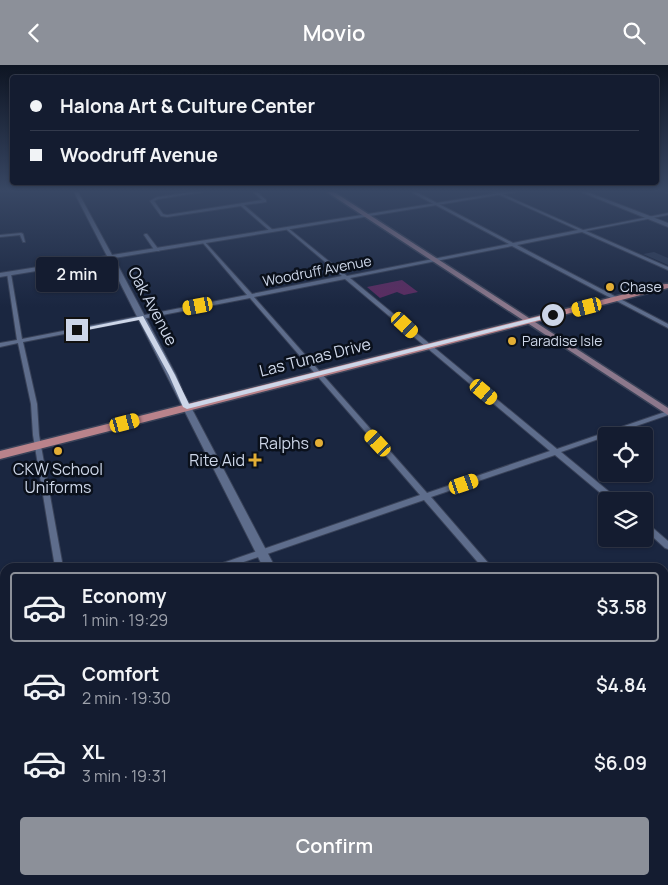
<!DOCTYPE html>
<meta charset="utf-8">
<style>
body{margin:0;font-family:Manrope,sans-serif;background:#21293c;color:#f1f3f6;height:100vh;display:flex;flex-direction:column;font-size:19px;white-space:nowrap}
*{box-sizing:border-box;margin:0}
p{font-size:16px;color:#9da1ab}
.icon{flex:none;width:28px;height:28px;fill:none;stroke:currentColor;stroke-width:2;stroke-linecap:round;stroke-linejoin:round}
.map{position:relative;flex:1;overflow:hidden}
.details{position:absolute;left:0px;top:498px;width:669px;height:322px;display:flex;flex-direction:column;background:#141c30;border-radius:15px 15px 0 0;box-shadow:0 1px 4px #0004,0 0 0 1px #333a4c}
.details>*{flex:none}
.guide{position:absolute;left:10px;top:10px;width:649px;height:110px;border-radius:5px;box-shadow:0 1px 4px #0004,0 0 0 1px #333a4c;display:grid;align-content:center;height:110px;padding:0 20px;background:#141c30}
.fabs{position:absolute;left:598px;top:362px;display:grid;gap:10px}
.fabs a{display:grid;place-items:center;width:55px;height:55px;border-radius:5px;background:#141c30;box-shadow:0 1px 4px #0004,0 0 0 1px #333a4c;font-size:25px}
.end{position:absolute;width:22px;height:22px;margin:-11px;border:6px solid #cdd6e8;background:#111;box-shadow:0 0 0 2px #111}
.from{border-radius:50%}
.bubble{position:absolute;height:35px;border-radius:5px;background:#141c30;box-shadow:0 1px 4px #0004,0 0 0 1px #333a4c;font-size:16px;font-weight:600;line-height:35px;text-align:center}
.car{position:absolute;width:15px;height:30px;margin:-15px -8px;border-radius:6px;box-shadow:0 0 4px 1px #0007;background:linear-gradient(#f5c518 24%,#345 0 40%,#f5c518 0 76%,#345 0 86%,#f5c518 0)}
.guide b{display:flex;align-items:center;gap:18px;height:48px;font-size:19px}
.guide b+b{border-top:1px solid #333a4c}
.guide i{width:12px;height:12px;background:#f1f3f6}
ul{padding:9px 0 0;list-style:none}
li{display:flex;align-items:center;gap:15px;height:70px;margin:0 10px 8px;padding:0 10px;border:2px solid transparent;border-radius:5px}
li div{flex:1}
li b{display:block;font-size:19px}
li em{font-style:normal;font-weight:600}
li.active{border-color:#8c9099}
li>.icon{width:45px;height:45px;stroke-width:1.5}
.cta{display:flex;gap:10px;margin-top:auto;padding:10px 20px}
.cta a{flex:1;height:58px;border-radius:5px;background:#8c9099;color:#fff;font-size:20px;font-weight:600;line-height:58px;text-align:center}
header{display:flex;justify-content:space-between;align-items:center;height:65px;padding:0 20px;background:#8c9099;color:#fff;font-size:22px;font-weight:600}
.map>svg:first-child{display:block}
</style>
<header><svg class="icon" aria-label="back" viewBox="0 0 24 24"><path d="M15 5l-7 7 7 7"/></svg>Movio<svg class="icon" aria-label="search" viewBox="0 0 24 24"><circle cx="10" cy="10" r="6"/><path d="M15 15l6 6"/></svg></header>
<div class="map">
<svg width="668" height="820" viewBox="0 0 668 820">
<rect width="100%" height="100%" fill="#1a2640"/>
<!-- green -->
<path fill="#5c2b61" d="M402,215L418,227L404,230L397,227L380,233L367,222Z"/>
<!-- building -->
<path fill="#2c3a55" d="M654,187L668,193V200L643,189Z"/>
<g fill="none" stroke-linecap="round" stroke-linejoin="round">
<!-- minor casing -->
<g stroke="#394258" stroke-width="2">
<g id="minor">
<path d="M193,127H203L158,134L154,136L163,149L167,150L262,135L253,127H257L266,135V137L244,140L274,166L271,167L241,141L167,152L161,151L150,136L157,132Z"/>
<path d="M411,127H416L513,178L578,165L493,127H498L583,165L668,148V150L586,166L668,202V205L582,167L517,180L668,259V263L512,181L350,213L557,384L668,346V350L561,387L618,434L619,436H610L555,390L431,432L490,500L491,502H482L424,435L229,502H216L217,500L420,430L250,233L23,277L37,339L39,370L63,502H55L33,370L31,339L18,278L0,282V278L17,275L7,208L11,209L22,274L247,230L203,178V176H204L252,229L342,211L287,165V163H288L347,211L509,179ZM345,214L550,386L427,428L254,232Z"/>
<path d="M665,127H668V128H666Z"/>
<path d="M21,168L23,169L25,177H23L20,170L0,172V170Z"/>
<path d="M145,169H147L159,185V186H155L144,170Z"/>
<path d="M644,457L647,458L668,476V484L665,483L644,464Z"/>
<path d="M5,573V581L0,582V574Z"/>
<path d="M664,704L668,706V721L664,719Z"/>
<rect x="107" y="815" width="14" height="5"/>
</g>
</g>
<!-- tertiary casing -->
<g stroke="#394258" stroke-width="2">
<g id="tertiary">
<path d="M74,127H78L112,190L505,127H516L114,193L176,310L183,327L275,502H263L108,194L0,212V208L107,191Z"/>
<path d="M581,127H587L668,158V162Z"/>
<path d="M668,640V654L664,656V642Z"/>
<path d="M361,815H386L384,820H359Z"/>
</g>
</g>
<!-- secondary casing -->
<g stroke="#394258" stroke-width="3">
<path id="secondary" d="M327,127H334L668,343V350Z"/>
</g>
<!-- primary casing -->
<g stroke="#394258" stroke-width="3">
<path id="primary" d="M665,219H668V223L0,394V386Z"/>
</g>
<!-- minor -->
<use href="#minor" fill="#5e6d8c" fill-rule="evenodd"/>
<!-- tertiary -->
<use href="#tertiary" fill="#5e6d8c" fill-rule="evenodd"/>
<!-- secondary -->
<use href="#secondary" fill="#8c788c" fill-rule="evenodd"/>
<!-- primary -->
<use href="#primary" fill="#b9838b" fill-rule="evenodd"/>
</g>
<!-- sky -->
<linearGradient id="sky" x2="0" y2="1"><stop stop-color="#0e1523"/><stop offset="0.52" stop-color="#384764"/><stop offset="1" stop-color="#384764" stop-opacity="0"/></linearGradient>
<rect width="668" height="242" fill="url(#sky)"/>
<!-- route -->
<path fill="#cdd6e8" d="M553,248L555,251L187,344L183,342L169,310L139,255L77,267L74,265L143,251L175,310L189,339Z"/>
<!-- markers -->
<g fill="#e3ae35" stroke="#0a101b" stroke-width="2">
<circle cx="610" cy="222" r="5"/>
<circle cx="512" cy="276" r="5"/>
<circle cx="319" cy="378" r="5"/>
<circle cx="58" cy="386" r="5"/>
<path d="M252.5 387.5h5v5h5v5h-5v5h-5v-5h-5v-5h5z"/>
</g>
<g text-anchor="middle" stroke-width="5" stroke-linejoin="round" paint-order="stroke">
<!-- far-street labels -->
<g font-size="14" fill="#cdd6e8" stroke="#0a101b">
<text transform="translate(317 206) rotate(-11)" y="5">Woodruff Avenue</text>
</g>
<!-- far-poi labels -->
<g font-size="14" fill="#cdd6e8" stroke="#0a101b" text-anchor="start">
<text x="620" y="227">Chase</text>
<text x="522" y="281">Paradise Isle</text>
</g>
<!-- street labels -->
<g font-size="16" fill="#cdd6e8" stroke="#0a101b">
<text transform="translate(153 241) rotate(62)" y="6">Oak Avenue</text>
<text transform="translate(315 292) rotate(-14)" y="6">Las Tunas Drive</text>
</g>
<!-- poi labels -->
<g font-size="16" fill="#cdd6e8" stroke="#0a101b" text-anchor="end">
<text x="309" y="384">Ralphs</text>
<text x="245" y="401">Rite Aid</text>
<text x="58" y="410" text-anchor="middle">CKW School<tspan x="58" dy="18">Uniforms</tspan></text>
</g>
</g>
</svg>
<div class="fabs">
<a><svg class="icon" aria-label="locate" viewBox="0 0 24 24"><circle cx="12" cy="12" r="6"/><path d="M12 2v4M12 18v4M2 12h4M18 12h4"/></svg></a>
<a><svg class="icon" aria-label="layers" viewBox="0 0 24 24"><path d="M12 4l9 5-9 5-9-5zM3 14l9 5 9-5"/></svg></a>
</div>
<i class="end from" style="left:553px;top:250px"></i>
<i class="end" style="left:77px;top:265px"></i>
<div class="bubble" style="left:36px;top:192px;width:82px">2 min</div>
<i class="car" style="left:198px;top:241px;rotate:259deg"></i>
<i class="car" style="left:587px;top:242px;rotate:256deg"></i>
<i class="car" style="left:405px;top:260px;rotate:133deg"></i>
<i class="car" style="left:484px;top:327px;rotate:130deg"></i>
<i class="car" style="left:125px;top:358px;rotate:75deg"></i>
<i class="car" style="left:378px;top:378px;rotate:317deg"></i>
<i class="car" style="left:464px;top:419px;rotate:71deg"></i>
<div class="guide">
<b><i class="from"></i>Halona Art &amp; Culture Center</b>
<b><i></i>Woodruff Avenue</b>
</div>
<section class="details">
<ul>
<li class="active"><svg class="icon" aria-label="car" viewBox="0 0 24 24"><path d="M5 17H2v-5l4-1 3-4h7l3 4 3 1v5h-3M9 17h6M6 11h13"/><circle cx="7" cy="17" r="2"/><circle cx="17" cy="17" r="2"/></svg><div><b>Economy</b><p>1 min · 19:29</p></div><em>$3.58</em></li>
<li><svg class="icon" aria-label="car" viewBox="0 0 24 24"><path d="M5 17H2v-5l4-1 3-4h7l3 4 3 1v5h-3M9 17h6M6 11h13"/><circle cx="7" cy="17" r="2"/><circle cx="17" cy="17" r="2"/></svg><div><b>Comfort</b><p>2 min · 19:30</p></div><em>$4.84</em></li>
<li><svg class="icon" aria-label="car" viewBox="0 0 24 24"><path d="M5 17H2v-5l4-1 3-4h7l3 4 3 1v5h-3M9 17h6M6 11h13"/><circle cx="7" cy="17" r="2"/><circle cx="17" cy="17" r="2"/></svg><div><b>XL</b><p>3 min · 19:31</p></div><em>$6.09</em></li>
</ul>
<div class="cta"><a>Confirm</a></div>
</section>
</div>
